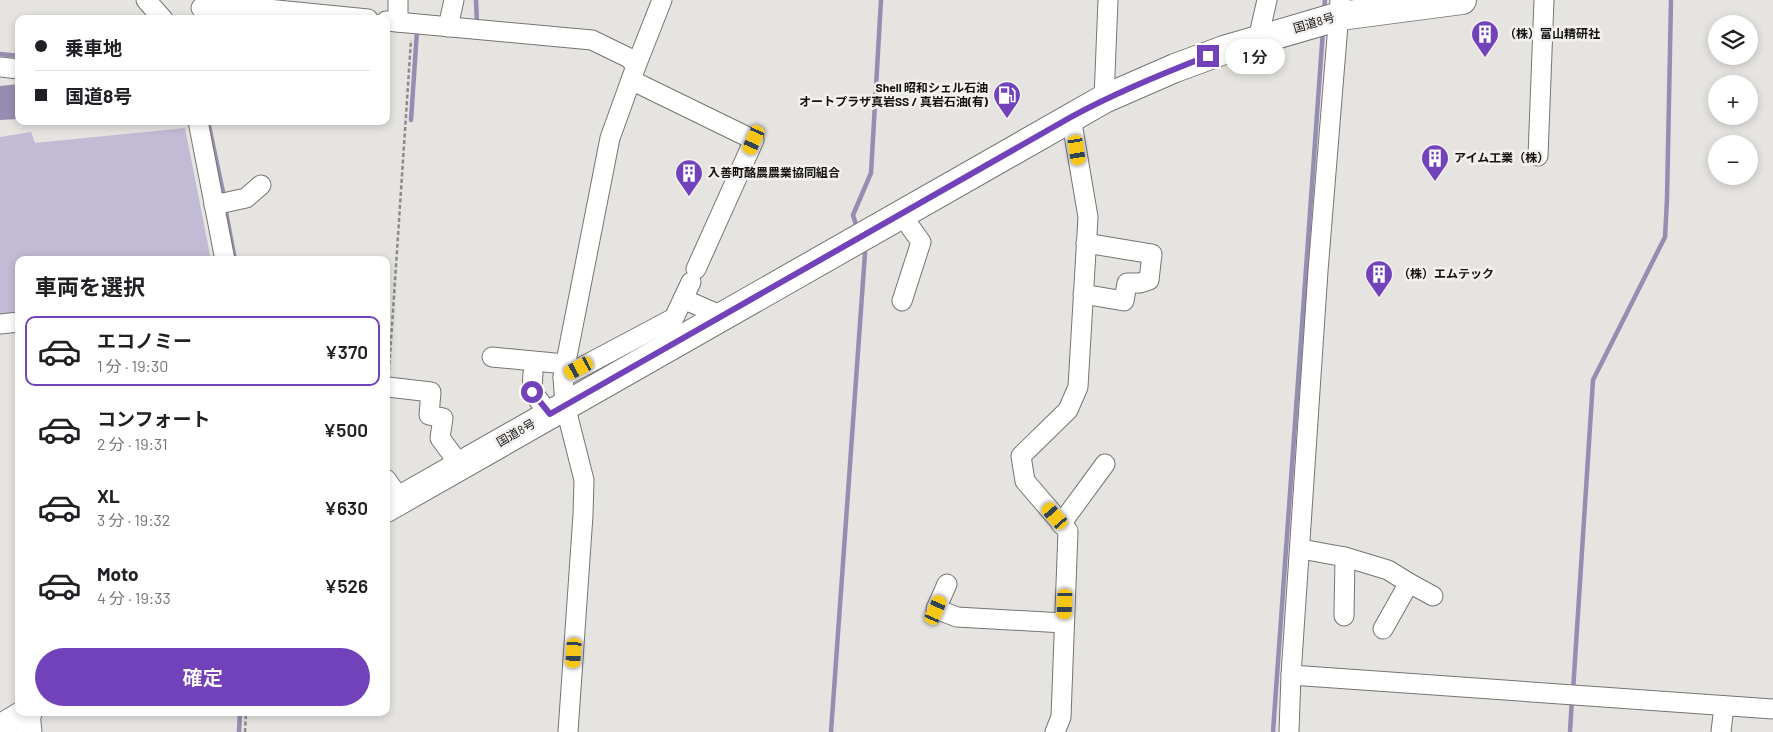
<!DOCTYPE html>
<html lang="ja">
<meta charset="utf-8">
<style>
body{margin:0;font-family:Barlow,"Noto Sans JP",sans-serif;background:#f2f2f2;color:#202124;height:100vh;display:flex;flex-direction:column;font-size:19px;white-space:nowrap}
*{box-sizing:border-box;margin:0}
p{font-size:16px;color:#757577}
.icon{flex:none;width:28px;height:28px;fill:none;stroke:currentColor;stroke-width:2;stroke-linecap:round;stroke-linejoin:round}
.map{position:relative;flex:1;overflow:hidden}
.drawer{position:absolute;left:15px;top:256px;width:375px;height:460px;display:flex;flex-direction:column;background:#fff;border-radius:10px;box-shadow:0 2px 8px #0003}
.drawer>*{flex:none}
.top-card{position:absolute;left:15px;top:15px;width:375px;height:110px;border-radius:10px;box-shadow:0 2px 8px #0003;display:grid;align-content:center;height:110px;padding:0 20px;background:#fff}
.fabs{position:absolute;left:1708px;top:15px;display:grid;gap:10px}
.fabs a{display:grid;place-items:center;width:50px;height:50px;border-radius:50%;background:#fff;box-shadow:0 2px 8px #0003;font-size:25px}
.end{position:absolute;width:22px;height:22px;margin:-11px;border:6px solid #7242ba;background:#fff;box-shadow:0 0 0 2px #fff}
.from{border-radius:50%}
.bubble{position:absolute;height:35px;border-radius:18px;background:#fff;box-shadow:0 2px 8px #0003;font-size:16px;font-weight:600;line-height:35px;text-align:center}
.car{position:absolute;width:15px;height:30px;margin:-15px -8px;border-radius:6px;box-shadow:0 0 4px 1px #0007;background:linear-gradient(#f5c518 24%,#345 0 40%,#f5c518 0 76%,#345 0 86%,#f5c518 0)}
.top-card b{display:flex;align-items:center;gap:18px;height:48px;font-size:19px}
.top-card b+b{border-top:1px solid #e0e0e0}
.top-card i{width:12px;height:12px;background:#202124}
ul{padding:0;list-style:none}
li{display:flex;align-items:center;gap:15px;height:70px;margin:0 10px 8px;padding:0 10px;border:2px solid transparent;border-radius:10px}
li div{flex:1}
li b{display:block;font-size:19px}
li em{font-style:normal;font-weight:600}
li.active{border-color:#7242ba}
li>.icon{width:45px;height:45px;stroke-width:1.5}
h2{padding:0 20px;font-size:22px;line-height:60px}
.primary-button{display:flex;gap:10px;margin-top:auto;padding:10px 20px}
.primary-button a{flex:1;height:58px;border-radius:30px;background:#7242ba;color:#fff;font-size:20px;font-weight:600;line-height:58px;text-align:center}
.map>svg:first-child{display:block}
</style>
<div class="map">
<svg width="1773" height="732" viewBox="0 0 1773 732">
<rect width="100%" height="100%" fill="#e6e4e1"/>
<!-- green -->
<path fill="#c2bbd6" d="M185,128L211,260H19V314L0,316V137L31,132L35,143Z"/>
<!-- water -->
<path fill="#978db1" d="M19,84V119L0,120V86Z"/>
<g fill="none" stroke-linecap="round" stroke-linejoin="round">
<!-- stream -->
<g stroke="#978db1" stroke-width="4.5">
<path d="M476,0L477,24"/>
<path d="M1324,10L1325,0"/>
<path d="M0,54L19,56"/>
<path d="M411,120L417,31L420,32"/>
<path d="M208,121L224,197"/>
<path d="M225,207L235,260"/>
<path d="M857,228L853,215L871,173L881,0"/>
<path d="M1573,691L1593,380L1665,237L1667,199L1671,0"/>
<path d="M239,732L240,712"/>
<path d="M831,732L865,253L863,247"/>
<path d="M1273,732L1323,30"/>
<path d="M1570,732L1572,698"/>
</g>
<!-- minor casing -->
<g stroke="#767472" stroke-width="21">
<g id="minor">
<path d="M146,0L163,19"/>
<path d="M201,8L237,6L368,19"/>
<path d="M386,21L592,40L629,58L636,66"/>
<path d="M398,22V0"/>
<path d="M448,27L454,0"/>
<path d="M1258,39L1267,0"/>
<path d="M0,67L19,69"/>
<path d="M631,80L754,140L696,269"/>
<path d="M1104,99L1108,0"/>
<path d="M198,121L225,260"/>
<path d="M1538,156L1544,0"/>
<path d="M214,205L246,198L261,185"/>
<path d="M901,214L921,242L902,301"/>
<path d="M691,282L683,299L722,316"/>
<path d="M1083,294L1124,301L1127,283H1140L1149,280L1152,254L1086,243"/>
<path d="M0,324L19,322"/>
<path d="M492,357L565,364"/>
<path d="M533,373L532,392L550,414"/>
<path d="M563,377L674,318L683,299"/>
<path d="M388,387L431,392L429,415L443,418L440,438L460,465"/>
<path d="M386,479L401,500"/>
<path d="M1061,524L1105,464"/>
<path d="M1301,549L1345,557L1344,616"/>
<path d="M1345,557L1388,570L1409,583L1383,629"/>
<path d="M1409,583L1433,596"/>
<path d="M947,584L936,609L957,617L1064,623"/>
<path d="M1291,675L1773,709"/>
<path d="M30,712L32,732"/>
<path d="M568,732L583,515L584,480L565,405L563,377L610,138L636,66L662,0"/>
<path d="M1055,732L1061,717L1068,531L1025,481L1021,456L1068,410L1078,387L1088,217L1071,117"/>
<path d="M1289,732L1291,675L1318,271L1340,0"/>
<path d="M1721,732L1724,706"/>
</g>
</g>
<!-- highway casing -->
<g stroke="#767472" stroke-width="30">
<g id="highway">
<path d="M386,508L1104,99L1175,68L1224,50L1340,16L1462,0"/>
<path d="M0,729L28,712"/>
</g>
</g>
<!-- path -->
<g stroke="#8c8a88" stroke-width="2.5" stroke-dasharray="4 2.5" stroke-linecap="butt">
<path d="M389,371L411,40"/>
<path d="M245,732L246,712"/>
</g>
<!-- minor -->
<use href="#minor" stroke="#fff" stroke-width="19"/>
<!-- highway -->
<use href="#highway" stroke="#fff" stroke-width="28"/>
</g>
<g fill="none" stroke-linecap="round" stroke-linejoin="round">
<!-- route -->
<path stroke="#7242ba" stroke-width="6" d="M532,392L550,414L1071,117C1115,93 1161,74 1208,56"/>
</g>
<!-- icons -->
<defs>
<g id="building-pin" transform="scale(1.4375)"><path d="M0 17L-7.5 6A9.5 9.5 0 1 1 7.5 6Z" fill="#7242ba" stroke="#f3f1ef"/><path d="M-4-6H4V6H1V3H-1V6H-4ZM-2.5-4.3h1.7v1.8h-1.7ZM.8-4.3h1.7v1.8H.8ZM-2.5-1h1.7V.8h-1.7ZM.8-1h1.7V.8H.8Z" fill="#fff"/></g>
<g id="fuel-pin" transform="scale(1.4375)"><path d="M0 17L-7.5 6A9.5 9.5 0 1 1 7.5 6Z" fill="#7242ba" stroke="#f3f1ef"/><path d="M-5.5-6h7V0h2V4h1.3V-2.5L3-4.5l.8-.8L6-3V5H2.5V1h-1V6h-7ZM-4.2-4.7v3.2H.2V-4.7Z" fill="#fff"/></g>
</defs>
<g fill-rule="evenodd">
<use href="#building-pin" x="1485" y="34"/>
<use href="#fuel-pin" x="1007" y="95"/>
<use href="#building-pin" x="1435" y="158"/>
<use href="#building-pin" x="689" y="173"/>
<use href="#building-pin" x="1379" y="274"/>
</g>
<g text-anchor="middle" stroke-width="5" stroke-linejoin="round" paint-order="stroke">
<!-- street labels -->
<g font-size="12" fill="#131211" stroke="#f3f1ef">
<text transform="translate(1314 23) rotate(-16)" y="4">国道8号</text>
<text transform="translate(516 433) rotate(-30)" y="4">国道8号</text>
</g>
<!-- poi labels -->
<g font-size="12" font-weight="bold" fill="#131211" stroke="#f3f1ef" text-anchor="start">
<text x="1504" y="38">（株）富山精研社</text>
<text x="988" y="92" text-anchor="end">Shell 昭和シェル石油<tspan x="988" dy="14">オートプラザ真岩SS / 真岩石油(有)</tspan></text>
<text x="1454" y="162">アイム工業（株）</text>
<text x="708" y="177">入善町酪農農業協同組合</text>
<text x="1398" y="278">（株）エムテック</text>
</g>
</g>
</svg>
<div class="fabs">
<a><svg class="icon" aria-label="layers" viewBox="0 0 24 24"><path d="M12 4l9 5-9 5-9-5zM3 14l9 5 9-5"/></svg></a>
<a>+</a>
<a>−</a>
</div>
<i class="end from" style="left:532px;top:392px"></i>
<i class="end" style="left:1208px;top:56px"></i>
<div class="bubble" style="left:1225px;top:39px;width:60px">1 分</div>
<i class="car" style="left:754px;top:140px;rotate:204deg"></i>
<i class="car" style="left:1077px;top:150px;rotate:171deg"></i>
<i class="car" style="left:579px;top:368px;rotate:242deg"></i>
<i class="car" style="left:1055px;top:516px;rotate:319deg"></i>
<i class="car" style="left:1065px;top:604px;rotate:182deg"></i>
<i class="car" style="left:936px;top:610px;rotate:24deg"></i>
<i class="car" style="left:574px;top:653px;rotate:184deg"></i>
<div class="top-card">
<b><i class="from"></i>乗車地</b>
<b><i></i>国道8号</b>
</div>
<section class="drawer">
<h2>車両を選択</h2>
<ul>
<li class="active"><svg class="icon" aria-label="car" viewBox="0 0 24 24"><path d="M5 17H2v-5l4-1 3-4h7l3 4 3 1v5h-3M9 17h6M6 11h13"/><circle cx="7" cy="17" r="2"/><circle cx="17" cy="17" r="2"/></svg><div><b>エコノミー</b><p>1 分 · 19:30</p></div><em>¥370</em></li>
<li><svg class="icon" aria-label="car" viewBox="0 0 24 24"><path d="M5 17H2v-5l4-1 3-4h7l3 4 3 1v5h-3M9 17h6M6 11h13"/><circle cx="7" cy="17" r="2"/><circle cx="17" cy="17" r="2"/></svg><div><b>コンフォート</b><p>2 分 · 19:31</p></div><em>¥500</em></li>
<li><svg class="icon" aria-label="car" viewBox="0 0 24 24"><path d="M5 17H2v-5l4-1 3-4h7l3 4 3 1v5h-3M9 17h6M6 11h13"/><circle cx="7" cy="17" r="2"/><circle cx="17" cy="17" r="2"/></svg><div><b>XL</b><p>3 分 · 19:32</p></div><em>¥630</em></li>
<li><svg class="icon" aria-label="car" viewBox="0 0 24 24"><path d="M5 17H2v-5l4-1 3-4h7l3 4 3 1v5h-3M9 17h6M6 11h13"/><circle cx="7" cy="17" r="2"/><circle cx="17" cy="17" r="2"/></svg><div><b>Moto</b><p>4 分 · 19:33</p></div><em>¥526</em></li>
</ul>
<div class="primary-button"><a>確定</a></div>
</section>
</div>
